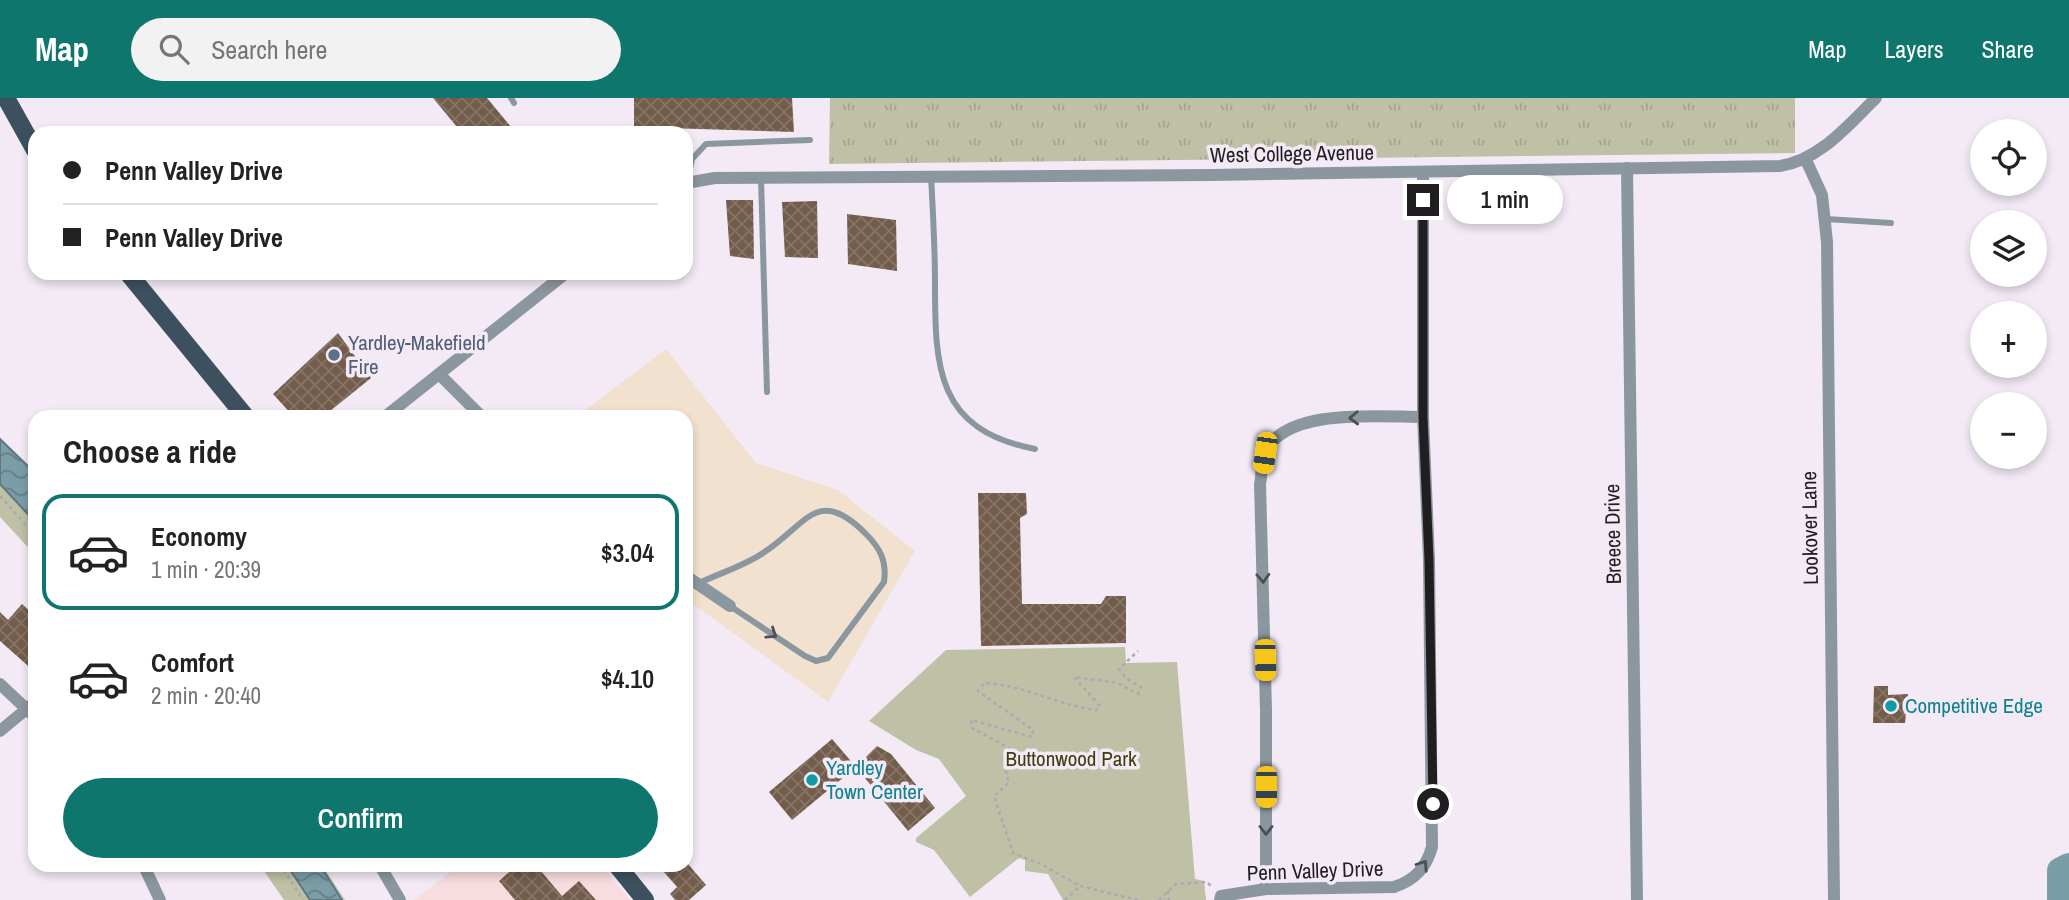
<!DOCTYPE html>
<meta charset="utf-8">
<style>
body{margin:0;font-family:"Archivo Narrow",sans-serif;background:#f2f2f2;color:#222;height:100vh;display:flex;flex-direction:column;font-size:26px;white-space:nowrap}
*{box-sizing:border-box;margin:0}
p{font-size:23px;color:#767676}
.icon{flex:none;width:38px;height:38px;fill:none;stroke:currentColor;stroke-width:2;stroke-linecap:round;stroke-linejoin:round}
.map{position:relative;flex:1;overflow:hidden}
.details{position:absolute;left:28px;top:312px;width:665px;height:462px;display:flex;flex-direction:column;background:#fff;border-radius:21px;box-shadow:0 4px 10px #0003}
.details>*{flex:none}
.banner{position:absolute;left:28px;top:28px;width:665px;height:154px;border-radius:21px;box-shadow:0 4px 10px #0003;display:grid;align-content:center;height:154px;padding:0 35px;background:#fff}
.fabs{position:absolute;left:1970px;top:21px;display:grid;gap:14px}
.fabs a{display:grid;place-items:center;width:77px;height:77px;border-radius:50%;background:#fff;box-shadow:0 4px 10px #0003;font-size:35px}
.end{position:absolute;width:32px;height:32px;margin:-16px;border:9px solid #211e22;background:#fff;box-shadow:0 0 0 4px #fff}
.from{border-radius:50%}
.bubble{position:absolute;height:49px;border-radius:24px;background:#fff;box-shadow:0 4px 10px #0003;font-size:23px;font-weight:600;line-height:49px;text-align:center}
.car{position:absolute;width:21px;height:42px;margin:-21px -10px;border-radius:9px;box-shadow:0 0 5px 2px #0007;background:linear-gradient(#f5c518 24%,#345 0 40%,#f5c518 0 76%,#345 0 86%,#f5c518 0)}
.banner b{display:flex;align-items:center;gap:24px;height:66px;font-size:26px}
.banner b+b{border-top:2px solid #e0e0e0}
.banner i{width:18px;height:18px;background:#222}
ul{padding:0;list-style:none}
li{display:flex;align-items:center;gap:21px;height:116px;margin:0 14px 10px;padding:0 21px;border:4px solid transparent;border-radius:21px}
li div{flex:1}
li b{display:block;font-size:26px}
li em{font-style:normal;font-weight:600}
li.on{border-color:#0f766e}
li>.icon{width:63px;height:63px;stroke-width:1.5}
h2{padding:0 35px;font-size:32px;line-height:84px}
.button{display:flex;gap:14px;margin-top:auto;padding:14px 35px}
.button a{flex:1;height:80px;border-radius:42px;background:#0f766e;color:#fff;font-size:28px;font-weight:600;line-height:80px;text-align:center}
header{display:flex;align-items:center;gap:42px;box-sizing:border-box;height:98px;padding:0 35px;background:#0f766e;color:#fff}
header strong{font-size:33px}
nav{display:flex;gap:38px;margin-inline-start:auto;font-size:24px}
.search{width:490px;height:63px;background:#f2f2f2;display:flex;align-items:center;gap:18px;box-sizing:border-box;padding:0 24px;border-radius:38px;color:#767676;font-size:26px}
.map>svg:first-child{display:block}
</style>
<header>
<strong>Map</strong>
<div class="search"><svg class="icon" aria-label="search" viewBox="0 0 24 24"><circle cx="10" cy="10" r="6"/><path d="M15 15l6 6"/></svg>Search here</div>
<nav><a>Map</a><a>Layers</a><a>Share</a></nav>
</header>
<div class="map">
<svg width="2069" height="802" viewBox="0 0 2069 802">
<defs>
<pattern id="grass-tufts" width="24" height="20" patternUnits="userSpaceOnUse" patternTransform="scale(1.75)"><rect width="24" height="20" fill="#bec1a6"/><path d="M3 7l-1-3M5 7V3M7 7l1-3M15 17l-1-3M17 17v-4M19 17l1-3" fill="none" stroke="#a3a58f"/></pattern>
<pattern id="water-waves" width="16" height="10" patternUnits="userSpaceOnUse" patternTransform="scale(1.75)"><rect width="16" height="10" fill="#7a9da7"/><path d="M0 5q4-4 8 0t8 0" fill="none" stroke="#647f88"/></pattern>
<pattern id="building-cross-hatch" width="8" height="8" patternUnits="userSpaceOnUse" patternTransform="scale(1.75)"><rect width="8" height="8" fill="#735c4a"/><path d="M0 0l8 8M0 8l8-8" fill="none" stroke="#857467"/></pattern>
</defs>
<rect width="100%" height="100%" fill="#f3eaf6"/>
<!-- commercial -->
<path fill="#f7dce0" d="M461,766L601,767L630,802H414Z"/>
<!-- industrial -->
<path fill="#f2e1cf" d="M666,251L756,365L838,392L915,453L828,604L686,501V318H577Z"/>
<!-- grass -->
<path fill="url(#grass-tufts)" d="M830,0H1795V55L829,66Z"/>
<!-- park -->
<g fill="#bec1a6">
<path d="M0,348L35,387V457L0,419Z"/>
<path d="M1125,549L1126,565L1177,564L1195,781L1204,783L1206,802H1063L1048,776L1025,773V762L1019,760L970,799L934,752L916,744V740L966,698L939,661L916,652L869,623L946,552Z"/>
<path d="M260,767H322L345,802H284Z"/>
</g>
<!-- water -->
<g fill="url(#water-waves)" stroke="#5f777f" stroke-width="2">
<path d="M0,341L35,375V424L0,386Z"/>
<path d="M287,767H320L342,802H310Z"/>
</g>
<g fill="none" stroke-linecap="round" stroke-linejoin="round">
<!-- river -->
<path stroke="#7a9da7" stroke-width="28" d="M2061,802V773L2069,769"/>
</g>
<!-- building -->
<g fill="url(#building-cross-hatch)">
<path d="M433,0H487L516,35H462Z"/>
<path d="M634,0H792L794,34L634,29Z"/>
<path d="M726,102H753L754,161L730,158Z"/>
<path d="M817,103L818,160L785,159L782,104Z"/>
<path d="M847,116L896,122L897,173L848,166Z"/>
<path d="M338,235L371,280L324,318H293L273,296Z"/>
<path d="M978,395H1026L1027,416L1020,420L1022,506H1101L1106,498H1126V545L981,548Z"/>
<path d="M22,506L34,517L28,525L35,531V574L0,543V514L8,522Z"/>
<path d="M1874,588H1888V597L1908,596L1905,625H1873Z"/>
<path d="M832,641L856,669L792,722L769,694Z"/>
<path d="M877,648L891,656L935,710L908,733L856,669Z"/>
<path d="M518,766H535L562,798L579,783L596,802H515L499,783Z"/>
<path d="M657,766H688L706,787L689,802H675L670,796L677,789Z"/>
</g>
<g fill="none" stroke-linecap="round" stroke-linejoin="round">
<!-- path -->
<g stroke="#afa8b1" stroke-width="2.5" stroke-dasharray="3.5 3.5" stroke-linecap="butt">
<path d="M0,398L35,437"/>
<path d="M280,766L303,802"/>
<path d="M1168,793L1169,802"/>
<path d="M1065,802L1080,788"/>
<path d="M1138,802L1080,788L1039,765L1013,755L994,698L1009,685L1003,662L1016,654L972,630L971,622L1032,639L1033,632L978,593L984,585C1026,587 1056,607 1097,612L1100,608L1074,579L1118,585L1138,596L1141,589L1127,581L1119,571L1138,553"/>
<path d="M1159,802L1176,786L1207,784L1211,788"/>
</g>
<!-- lane -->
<g stroke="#8b979f" stroke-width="6">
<path d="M511,0L514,5"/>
<path d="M931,78C933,114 935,150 935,185C935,269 936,332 1035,351"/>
<path d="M761,79L767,294"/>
<path d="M687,85L692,61L706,46L810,42"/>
<path d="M1826,121L1891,125"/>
<path d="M699,485C720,475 744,468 763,455C806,428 817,386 866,436C880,450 887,463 884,484L828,560L816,563L805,558L730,508"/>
</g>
<!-- street -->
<g stroke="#8b979f" stroke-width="12">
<path d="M1806,62L1822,97L1827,144L1834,802"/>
<path d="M1627,70L1637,802"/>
<path d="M686,85L715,80L1212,77L1780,68C1820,62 1848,27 1876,0"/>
<path d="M440,277L481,318"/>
<path d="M386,318L566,175"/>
<path d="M686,478L730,508"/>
<path d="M0,586L35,619"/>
<path d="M0,633L35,604"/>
<path d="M143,766L160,802"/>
<path d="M379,766L400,802"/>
<path d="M1266,791V612L1260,386C1262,377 1261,363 1265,354C1287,309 1380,319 1423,319"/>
<path d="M1220,802L1221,798L1266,791L1394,789C1415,782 1426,770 1432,749L1429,462L1423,319V74"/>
</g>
<!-- primary -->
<g stroke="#3c505f" stroke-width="18">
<path d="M6,0L35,52"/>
<path d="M128,175L245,318"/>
<path d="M616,766L645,802"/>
</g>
</g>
<!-- one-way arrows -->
<defs><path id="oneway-chevron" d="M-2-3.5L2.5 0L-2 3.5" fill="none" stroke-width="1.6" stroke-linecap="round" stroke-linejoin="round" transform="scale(1.75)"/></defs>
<g stroke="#4b4e54">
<use href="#oneway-chevron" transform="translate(1354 320) rotate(178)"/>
<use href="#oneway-chevron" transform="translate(1263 480) rotate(88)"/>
<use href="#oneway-chevron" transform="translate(772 536) rotate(34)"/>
<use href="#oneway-chevron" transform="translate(1266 732) rotate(90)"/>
<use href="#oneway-chevron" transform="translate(1423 767) rotate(-56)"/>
</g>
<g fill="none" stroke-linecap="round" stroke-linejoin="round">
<!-- route -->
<path stroke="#211e22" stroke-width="9" d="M1423,102V319L1429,462L1433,706"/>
</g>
<!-- markers -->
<circle fill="#5c6f8a" stroke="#f3eaf6" stroke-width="2.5" cx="334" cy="257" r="7"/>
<g fill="#0f9aa8" stroke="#f3eaf6" stroke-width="2.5">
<circle cx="1891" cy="608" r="7"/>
<circle cx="812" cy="682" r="7"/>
</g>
<g text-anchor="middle" stroke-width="7" stroke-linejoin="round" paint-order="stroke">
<!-- street labels -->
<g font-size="21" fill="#211e22" stroke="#f3eaf6">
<text transform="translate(1292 56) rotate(-1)" y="7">West College Avenue</text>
<text transform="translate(1810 430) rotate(-91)" y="7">Lookover Lane</text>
<text transform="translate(1613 436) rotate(-91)" y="7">Breece Drive</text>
<text transform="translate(1315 773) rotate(-2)" y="7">Penn Valley Drive</text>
</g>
<!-- service labels -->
<g font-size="21" fill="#4e5e75" stroke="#f3eaf6" text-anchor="start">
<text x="348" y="252">Yardley-Makefield<tspan x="348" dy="24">Fire</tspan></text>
</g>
<!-- culture labels -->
<g font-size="21" fill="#0d838f" stroke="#f3eaf6" text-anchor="start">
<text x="1905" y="615">Competitive Edge</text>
<text x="826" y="677">Yardley<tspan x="826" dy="24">Town Center</tspan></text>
</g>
<!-- park labels -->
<g font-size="21" fill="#3d400c" stroke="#f3eaf6">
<text x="1071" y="668">Buttonwood Park</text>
</g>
</g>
</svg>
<div class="fabs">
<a><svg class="icon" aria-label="locate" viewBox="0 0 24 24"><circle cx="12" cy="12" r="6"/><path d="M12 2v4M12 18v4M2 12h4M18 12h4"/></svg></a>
<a><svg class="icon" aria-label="layers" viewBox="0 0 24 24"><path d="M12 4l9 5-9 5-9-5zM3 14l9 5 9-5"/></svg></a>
<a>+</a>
<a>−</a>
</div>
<i class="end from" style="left:1433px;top:706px"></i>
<i class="end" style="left:1423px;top:102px"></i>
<div class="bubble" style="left:1447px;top:77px;width:116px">1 min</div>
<i class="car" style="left:1265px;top:355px;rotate:188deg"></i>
<i class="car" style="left:1265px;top:562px;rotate:178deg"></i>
<i class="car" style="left:1266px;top:689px;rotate:180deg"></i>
<div class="banner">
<b><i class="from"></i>Penn Valley Drive</b>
<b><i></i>Penn Valley Drive</b>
</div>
<section class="details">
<h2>Choose a ride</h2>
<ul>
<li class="on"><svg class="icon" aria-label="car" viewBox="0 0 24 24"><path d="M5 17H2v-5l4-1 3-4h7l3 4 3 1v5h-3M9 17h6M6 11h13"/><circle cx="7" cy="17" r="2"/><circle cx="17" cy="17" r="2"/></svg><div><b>Economy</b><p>1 min · 20:39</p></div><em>$3.04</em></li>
<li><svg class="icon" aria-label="car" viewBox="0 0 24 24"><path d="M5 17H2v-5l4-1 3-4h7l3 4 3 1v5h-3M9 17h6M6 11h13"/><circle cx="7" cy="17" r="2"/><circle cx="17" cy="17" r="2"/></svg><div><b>Comfort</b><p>2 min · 20:40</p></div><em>$4.10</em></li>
</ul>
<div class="button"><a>Confirm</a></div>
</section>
</div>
